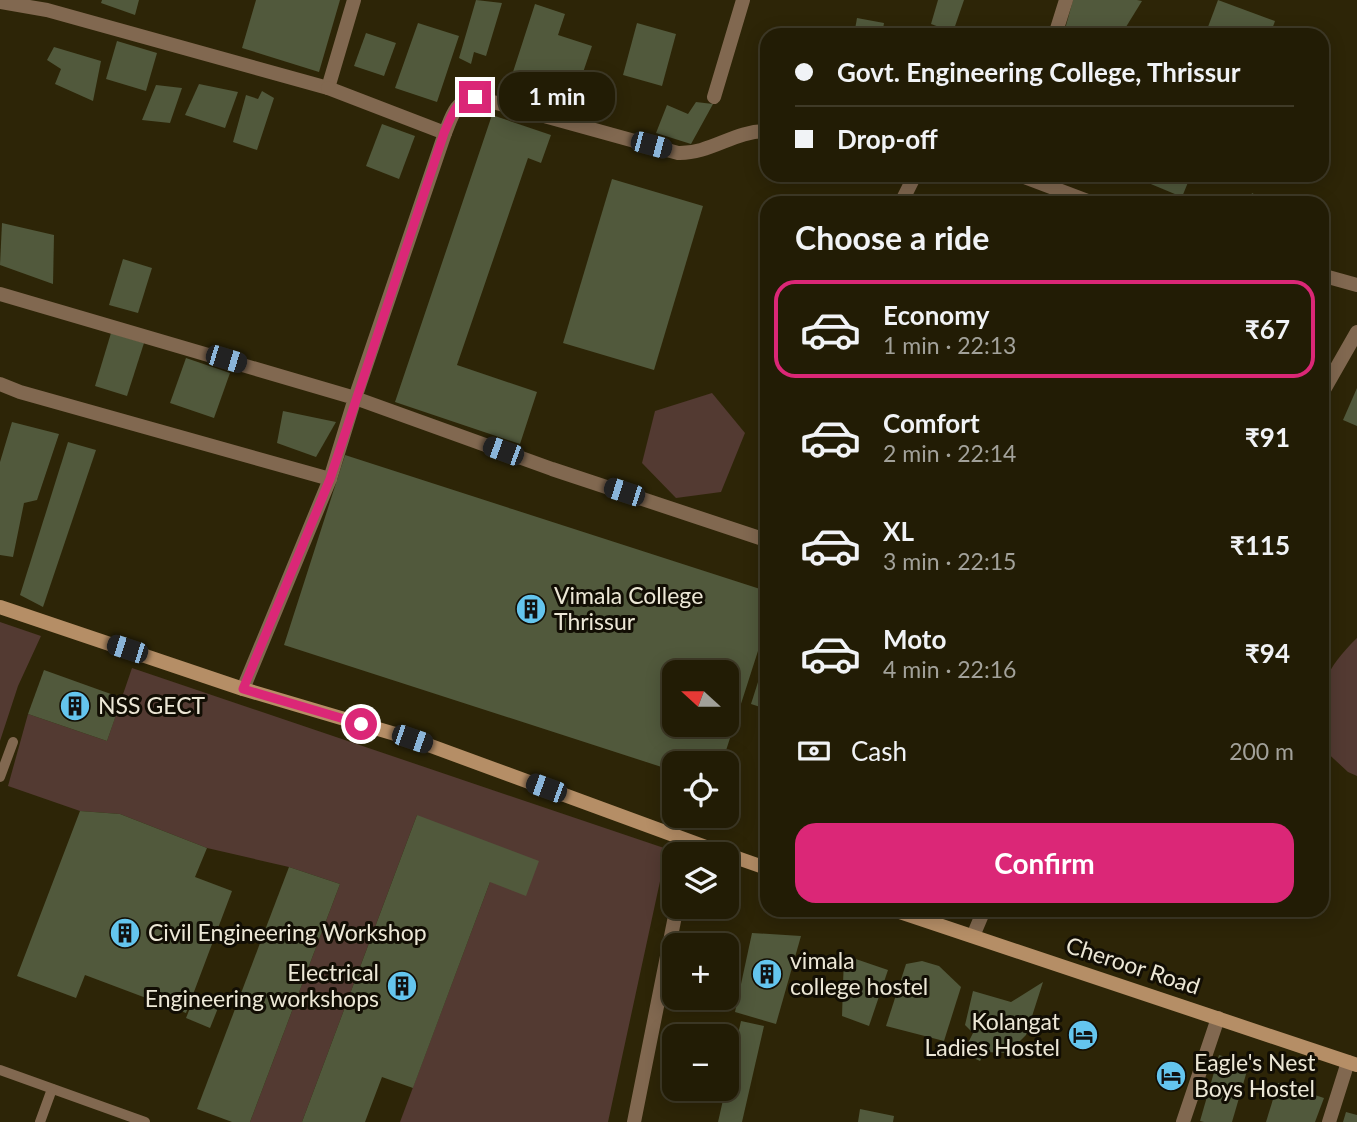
<!DOCTYPE html>
<meta charset="utf-8">
<style>
body{margin:0;font-family:Lato,sans-serif;background:#2e2913;color:#f1f3f6;height:100vh;display:flex;flex-direction:column;font-size:26px;white-space:nowrap}
*{box-sizing:border-box;margin:0}
p{font-size:23px;color:#a2a19a}
.icon{flex:none;width:38px;height:38px;fill:none;stroke:currentColor;stroke-width:2;stroke-linecap:round;stroke-linejoin:round}
.map{position:relative;flex:1;overflow:hidden}
.side{position:absolute;left:760px;top:196px;width:569px;height:721px;display:flex;flex-direction:column;background:#221c05;border-radius:21px;box-shadow:0 4px 18px #0003,0 0 0 2px #3f3a27}
.side>*{flex:none}
.hud{position:absolute;left:760px;top:28px;width:569px;height:154px;border-radius:21px;box-shadow:0 4px 18px #0003,0 0 0 2px #3f3a27;display:grid;align-content:center;height:154px;padding:0 35px;background:#221c05}
.needle{width:46px;rotate:291deg}
.controls{position:absolute;left:662px;top:660px;display:grid;gap:14px}
.controls a{display:grid;place-items:center;width:77px;height:77px;border-radius:14px;background:#221c05;box-shadow:0 4px 18px #0003,0 0 0 2px #3f3a27;font-size:35px}
.end{position:absolute;width:32px;height:32px;margin:-16px;border:9px solid #db2777;background:#fff;box-shadow:0 0 0 4px #fff}
.from{border-radius:50%}
.bubble{position:absolute;height:49px;border-radius:21px;background:#221c05;box-shadow:0 4px 18px #0003,0 0 0 2px #3f3a27;font-size:23px;font-weight:700;line-height:49px;text-align:center}
.car{position:absolute;width:21px;height:42px;margin:-21px -10px;border-radius:9px;box-shadow:0 0 5px 2px #0007;background:linear-gradient(#222 24%,#8ab4d8 0 40%,#222 0 76%,#8ab4d8 0 86%,#222 0)}
.hud b{display:flex;align-items:center;gap:24px;height:66px;font-size:26px}
.hud b+b{border-top:2px solid #3f3a27}
.hud i{width:18px;height:18px;background:#f1f3f6}
ul{padding:0;list-style:none}
li{display:flex;align-items:center;gap:21px;height:98px;margin:0 14px 10px;padding:0 21px;border:4px solid transparent;border-radius:21px}
li div{flex:1}
li b{display:block;font-size:26px}
li em{font-style:normal;font-weight:700}
li.active{border-color:#db2777}
li>.icon{width:63px;height:63px;stroke-width:1.5}
h2{padding:0 35px;font-size:32px;line-height:84px}
.pay{display:flex;align-items:center;gap:18px;height:77px;padding:0 35px;font-size:26px}
.pay p{margin-inline-start:auto}
.button{display:flex;gap:14px;margin-top:auto;padding:14px 35px}
.button a{flex:1;height:80px;border-radius:21px;background:#db2777;color:#fff;font-size:28px;font-weight:700;line-height:80px;text-align:center}
.map>svg:first-child{display:block}
</style>
<div class="map">
<svg width="1357" height="1122" viewBox="0 0 1357 1122">
<rect width="100%" height="100%" fill="#2d2507"/>
<!-- green -->
<g fill="#533a32">
<path d="M712,393L745,433L721,492L676,498L642,463L655,411Z"/>
<path d="M0,622L41,636L18,686L0,741Z"/>
<path d="M1357,638V776L1348,772L1321,747C1321,694 1316,678 1357,638Z"/>
<path d="M132,668L667,849L608,1122H400L490,882L417,815L302,1122H250L340,884L289,867L207,848L120,814L80,811L8,786L28,714L107,741Z"/>
</g>
<!-- building -->
<g fill="#51593c" fill-rule="evenodd">
<path d="M102,0H139L135,15L101,3Z"/>
<path d="M256,0H340L319,72L242,48Z"/>
<path d="M476,0L502,3L486,56L474,52L471,64L459,58Z"/>
<path d="M938,0H964L953,32L931,24Z"/>
<path d="M1073,0H1137L1142,1L1121,35H1085L1065,29Z"/>
<path d="M1218,0L1275,21L1270,35H1205Z"/>
<path d="M535,4L565,14L558,35L592,46L575,96L512,75Z"/>
<path d="M857,18L884,23L882,35H854Z"/>
<path d="M418,23L459,36L437,102L395,88Z"/>
<path d="M637,23L676,34L662,86L623,75Z"/>
<path d="M366,33L396,43L384,76L354,66Z"/>
<path d="M117,41L157,53L146,91L106,79Z"/>
<path d="M54,47L101,61L93,101L55,84L61,69L47,60Z"/>
<path d="M199,84L238,92L225,128L185,115Z"/>
<path d="M156,85L182,88L170,123L142,120Z"/>
<path d="M262,91L274,98L257,150L233,142L246,95L258,99Z"/>
<path d="M696,102L713,104L691,144L656,133L667,105L688,114Z"/>
<path d="M492,115L551,135L541,163L528,158L457,365L537,392L520,444L395,402Z"/>
<path d="M382,124L415,136L399,179L366,166Z"/>
<path d="M1099,175H1120L1117,183Z"/>
<path d="M1149,175H1191L1182,197L1146,182Z"/>
<path d="M612,179L703,206L654,370L563,343Z"/>
<path d="M1252,193L1269,203H1249Z"/>
<path d="M2,223L54,235L53,284L0,265Z"/>
<path d="M123,259L152,268L138,313L109,305Z"/>
<path d="M111,333L144,343L127,396L95,386Z"/>
<path d="M186,358L230,373L214,418L170,403Z"/>
<path d="M1357,388V426L1343,420Z"/>
<path d="M283,411L336,422L316,457L277,443Z"/>
<path d="M12,422L59,434L37,500L24,503L13,557L0,555V462Z"/>
<path d="M68,442L96,450L43,607L20,595Z"/>
<path d="M345,455L766,591V626L722,763H674V771L284,645ZM674,672H726V724H674Z"/>
<path d="M766,495V524L758,521Z"/>
<path d="M766,657V709L751,704Z"/>
<path d="M44,670L122,698L107,741L28,714Z"/>
<path d="M80,811L120,814L207,848L195,877L232,891L186,1013L85,975L76,998L17,976Z"/>
<path d="M417,815L539,861L526,896L490,882L413,1088L382,1077L365,1122H302Z"/>
<path d="M289,867L340,884L250,1122H232L197,1109Z"/>
<path d="M752,933L801,936L776,1024L735,1012Z"/>
<path d="M844,955L888,970L869,1026L842,1016Z"/>
<path d="M922,961L939,966L961,987L944,1041L886,1026L906,964Z"/>
<path d="M1043,982L1026,1035L1008,1053L985,1052L980,1061L963,1053L973,1033L965,1025L973,991L1011,1002Z"/>
<path d="M196,993L220,1003L210,1028L186,1018Z"/>
<path d="M741,1021L764,1026L742,1122H718Z"/>
<path d="M1219,1055L1249,1064L1232,1122H1204L1200,1121Z"/>
<path d="M1278,1083L1324,1098L1315,1122H1266Z"/>
<path d="M860,1109L894,1116L893,1122H858Z"/>
<path d="M1346,1112L1357,1115V1122H1343Z"/>
</g>
<g fill="none" stroke-linecap="round" stroke-linejoin="round">
<!-- lane -->
<g stroke="#816850" stroke-width="10">
<path d="M0,777L13,742"/>
<path d="M0,1070L145,1122"/>
<path d="M40,1122L52,1089"/>
</g>
<!-- street -->
<g stroke="#816850" stroke-width="14">
<path d="M0,2L47,10L328,88L354,0"/>
<path d="M1055,35L1066,0"/>
<path d="M328,88L445,133L355,398L552,469L766,540"/>
<path d="M714,97L743,0"/>
<path d="M445,133C452,116 455,101 475,97L678,153C710,154 734,131 766,131"/>
<path d="M1019,175L1093,203"/>
<path d="M901,203L915,175"/>
<path d="M1321,275L1357,285"/>
<path d="M0,294L355,398L330,479L243,689"/>
<path d="M0,384L20,392L330,479"/>
<path d="M1321,395L1357,332"/>
<path d="M973,936L984,910"/>
<path d="M634,1122L677,906"/>
<path d="M1183,1122L1218,1018"/>
<path d="M1329,1122L1348,1062"/>
</g>
<!-- secondary -->
<g stroke="#b58e66" stroke-width="14">
<path d="M0,607L243,689L412,739L725,854"/>
<path d="M726,854L766,868"/>
<path d="M894,910L1357,1065"/>
</g>
</g>
<g fill="none" stroke-linecap="round" stroke-linejoin="round">
<!-- route -->
<path stroke="#db2777" stroke-width="9" d="M361,724L243,689L330,479L444,133C452,116 454,101 475,97"/>
</g>
<!-- icons -->
<defs>
<g id="building-disc" transform="scale(1.575)"><circle r="9.5" fill="#64c5ee" stroke="#120e04"/><path d="M-4-6H4V6H1V3H-1V6H-4ZM-2.5-4.3h1.7v1.8h-1.7ZM.8-4.3h1.7v1.8H.8ZM-2.5-1h1.7V.8h-1.7ZM.8-1h1.7V.8H.8Z" fill="#111"/></g>
<g id="hotel-disc" transform="scale(1.575)"><circle r="9.5" fill="#64c5ee" stroke="#120e04"/><path d="M-6-4.5h1.5V1H6V5H4.5V3h-9V5H-6ZM-4 0a1.8 1.8 0 1 1 3.6 0ZM.5 0V-2.5h3Q6-2.5 6 0Z" fill="#111"/></g>
</defs>
<g fill-rule="evenodd">
<use href="#building-disc" x="531" y="609"/>
<use href="#building-disc" x="75" y="706"/>
<use href="#building-disc" x="125" y="933"/>
<use href="#building-disc" x="767" y="974"/>
<use href="#building-disc" x="402" y="986"/>
<use href="#hotel-disc" x="1083" y="1035"/>
<use href="#hotel-disc" x="1171" y="1076"/>
</g>
<g text-anchor="middle" stroke-width="6" stroke-linejoin="round" paint-order="stroke">
<!-- poi labels -->
<g font-size="23" fill="#ece7d6" stroke="#120e04" text-anchor="start">
<text x="554" y="604">Vimala College<tspan x="554" dy="26">Thrissur</tspan></text>
<text x="98" y="714">NSS GECT</text>
<text x="148" y="941">Civil Engineering Workshop</text>
<text x="790" y="969">vimala<tspan x="790" dy="26">college hostel</tspan></text>
<text x="379" y="981" text-anchor="end">Electrical<tspan x="379" dy="26">Engineering workshops</tspan></text>
<text x="1060" y="1030" text-anchor="end">Kolangat<tspan x="1060" dy="26">Ladies Hostel</tspan></text>
<text x="1194" y="1071">Eagle's Nest<tspan x="1194" dy="26">Boys Hostel</tspan></text>
</g>
<!-- street labels -->
<g font-size="23" fill="#ece7d6" stroke="#120e04">
<text transform="translate(1133 966) rotate(18)" y="8">Cheroor Road</text>
</g>
</g>
</svg>
<div class="controls">
<a><svg class="needle" viewBox="-14 -14 28 28"><path d="M0-13l5 13h-10z" fill="#e53935"/><path d="M0 13l5-13h-10z" fill="#a2a19a"/></svg></a>
<a><svg class="icon" aria-label="locate" viewBox="0 0 24 24"><circle cx="12" cy="12" r="6"/><path d="M12 2v4M12 18v4M2 12h4M18 12h4"/></svg></a>
<a><svg class="icon" aria-label="layers" viewBox="0 0 24 24"><path d="M12 4l9 5-9 5-9-5zM3 14l9 5 9-5"/></svg></a>
<a>+</a>
<a>−</a>
</div>
<i class="end from" style="left:361px;top:724px"></i>
<i class="end" style="left:475px;top:97px"></i>
<div class="bubble" style="left:499px;top:72px;width:116px">1 min</div>
<i class="car" style="left:651px;top:145px;rotate:105deg"></i>
<i class="car" style="left:226px;top:359px;rotate:107deg"></i>
<i class="car" style="left:503px;top:451px;rotate:290deg"></i>
<i class="car" style="left:624px;top:492px;rotate:288deg"></i>
<i class="car" style="left:127px;top:649px;rotate:288deg"></i>
<i class="car" style="left:412px;top:739px;rotate:109deg"></i>
<i class="car" style="left:546px;top:788px;rotate:290deg"></i>
<div class="hud">
<b><i class="from"></i>Govt. Engineering College, Thrissur</b>
<b><i></i>Drop-off</b>
</div>
<section class="side">
<h2>Choose a ride</h2>
<ul>
<li class="active"><svg class="icon" aria-label="car" viewBox="0 0 24 24"><path d="M5 17H2v-5l4-1 3-4h7l3 4 3 1v5h-3M9 17h6M6 11h13"/><circle cx="7" cy="17" r="2"/><circle cx="17" cy="17" r="2"/></svg><div><b>Economy</b><p>1 min · 22:13</p></div><em>₹67</em></li>
<li><svg class="icon" aria-label="car" viewBox="0 0 24 24"><path d="M5 17H2v-5l4-1 3-4h7l3 4 3 1v5h-3M9 17h6M6 11h13"/><circle cx="7" cy="17" r="2"/><circle cx="17" cy="17" r="2"/></svg><div><b>Comfort</b><p>2 min · 22:14</p></div><em>₹91</em></li>
<li><svg class="icon" aria-label="car" viewBox="0 0 24 24"><path d="M5 17H2v-5l4-1 3-4h7l3 4 3 1v5h-3M9 17h6M6 11h13"/><circle cx="7" cy="17" r="2"/><circle cx="17" cy="17" r="2"/></svg><div><b>XL</b><p>3 min · 22:15</p></div><em>₹115</em></li>
<li><svg class="icon" aria-label="car" viewBox="0 0 24 24"><path d="M5 17H2v-5l4-1 3-4h7l3 4 3 1v5h-3M9 17h6M6 11h13"/><circle cx="7" cy="17" r="2"/><circle cx="17" cy="17" r="2"/></svg><div><b>Moto</b><p>4 min · 22:16</p></div><em>₹94</em></li>
</ul>
<div class="pay"><svg class="icon" aria-label="cash" viewBox="0 0 24 24"><path d="M3 7h18v10H3z"/><circle cx="12" cy="12" r="2"/></svg>Cash<p>200 m</p></div>
<div class="button"><a>Confirm</a></div>
</section>
</div>
